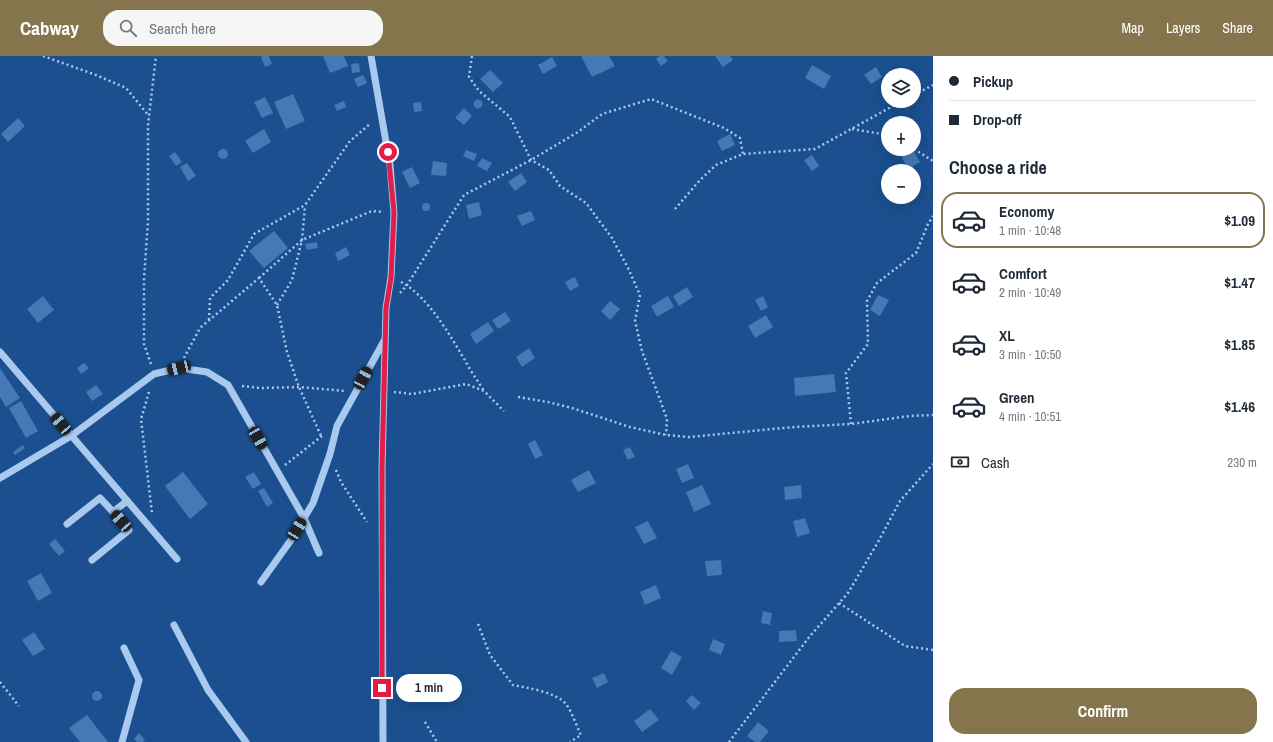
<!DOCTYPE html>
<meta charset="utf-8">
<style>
body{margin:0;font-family:"Archivo Narrow",sans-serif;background:#f6f6f7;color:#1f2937;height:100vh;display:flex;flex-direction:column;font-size:15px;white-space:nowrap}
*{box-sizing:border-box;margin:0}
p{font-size:13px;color:#747a83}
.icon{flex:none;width:22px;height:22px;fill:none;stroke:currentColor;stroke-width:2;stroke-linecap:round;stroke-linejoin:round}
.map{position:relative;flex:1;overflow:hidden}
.side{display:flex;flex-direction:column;background:#fff;width:340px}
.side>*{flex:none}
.banner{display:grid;align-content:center;height:88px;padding:0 16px;background:#fff}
.controls{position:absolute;left:881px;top:12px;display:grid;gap:8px}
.controls a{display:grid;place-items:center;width:40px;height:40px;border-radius:50%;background:#fff;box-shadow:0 4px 16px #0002;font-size:20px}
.end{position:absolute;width:18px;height:18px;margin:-9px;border:5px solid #e11d48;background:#fff;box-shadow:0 0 0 2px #fff}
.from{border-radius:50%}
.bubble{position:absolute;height:28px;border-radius:14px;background:#fff;box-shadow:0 4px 16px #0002;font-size:13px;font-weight:800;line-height:28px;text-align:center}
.car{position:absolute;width:12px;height:24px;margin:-12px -6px;border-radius:5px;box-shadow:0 0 3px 1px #0007;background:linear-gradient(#222 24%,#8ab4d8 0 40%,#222 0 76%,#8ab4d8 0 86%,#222 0)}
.banner b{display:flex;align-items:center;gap:14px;height:38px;font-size:15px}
.banner b+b{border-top:1px solid #e0e1e3}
.banner i{width:10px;height:10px;background:#1f2937}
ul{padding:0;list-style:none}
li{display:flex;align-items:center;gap:12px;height:56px;margin:0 8px 6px;padding:0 8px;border:2px solid transparent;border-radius:16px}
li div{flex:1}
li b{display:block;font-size:15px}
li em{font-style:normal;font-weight:800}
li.current{border-color:#84754c}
li>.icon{width:36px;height:36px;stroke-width:1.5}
h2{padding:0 16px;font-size:18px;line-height:48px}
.pay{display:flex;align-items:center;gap:10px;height:44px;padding:0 16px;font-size:15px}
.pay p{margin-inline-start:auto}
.action{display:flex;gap:8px;margin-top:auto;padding:8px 16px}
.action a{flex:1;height:46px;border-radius:16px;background:#84754c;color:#fff;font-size:16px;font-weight:800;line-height:46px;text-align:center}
header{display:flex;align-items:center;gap:24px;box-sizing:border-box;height:56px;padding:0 20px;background:#84754c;color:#fff}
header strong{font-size:19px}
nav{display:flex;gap:22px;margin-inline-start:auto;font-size:14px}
.search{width:280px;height:36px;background:#f6f6f7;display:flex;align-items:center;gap:10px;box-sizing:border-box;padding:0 14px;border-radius:16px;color:#747a83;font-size:15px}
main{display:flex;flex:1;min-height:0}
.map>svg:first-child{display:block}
</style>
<header>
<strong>Cabway</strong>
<div class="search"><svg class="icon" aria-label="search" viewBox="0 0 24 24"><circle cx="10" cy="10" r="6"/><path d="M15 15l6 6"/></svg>Search here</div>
<nav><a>Map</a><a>Layers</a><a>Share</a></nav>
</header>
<main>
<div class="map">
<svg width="933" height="686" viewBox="0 0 933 686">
<rect width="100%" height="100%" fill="#1b4f8f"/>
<!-- building -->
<g fill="#4478b7">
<path d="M263,0H269L272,8L265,11L261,1Z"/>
<path d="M323,0H344L348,10L330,17Z"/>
<path d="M581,0H609L615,10L592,21Z"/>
<path d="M660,0H664L668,5L661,10L656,3Z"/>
<path d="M715,0H730L733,4L723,11Z"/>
<path d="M552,1L557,10L543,18L538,9Z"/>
<path d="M359,7L360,16L352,17L351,8Z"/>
<path d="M812,9L831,20L824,33L805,22Z"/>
<path d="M876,11L882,21L871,28L864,19Z"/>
<path d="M490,14L503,27L493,36L480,23Z"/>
<path d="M363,19L367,27L358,31L354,23Z"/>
<path d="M293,38L305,65L286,73L274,46Z"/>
<path d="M265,41L273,57L262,62L254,46Z"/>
<circle cx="478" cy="48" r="4.5"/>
<path d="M344,45L346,51L337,55L334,49Z"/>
<path d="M421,46L422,55L414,56L413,47Z"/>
<path d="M464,52L472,60L464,69L455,62Z"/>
<path d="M18,62L25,70L8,86L1,78Z"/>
<path d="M264,73L271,86L253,97L245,85Z"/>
<path d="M730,78L735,89L722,95L717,85Z"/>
<path d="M909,93H913L920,106L908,113L900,98Z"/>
<circle cx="223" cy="98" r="5"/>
<path d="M466,94L477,98L474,105L463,100Z"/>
<path d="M175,96L182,106L176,110L169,100Z"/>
<path d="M812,99L819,110L812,115L804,104Z"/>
<path d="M482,102L492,107L487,115L477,110Z"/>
<path d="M433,105L447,107L446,120L431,119Z"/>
<path d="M187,107L196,120L188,125L180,111Z"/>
<path d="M412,111L420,127L410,132L402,116Z"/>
<path d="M521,117L527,126L515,135L508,126Z"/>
<path d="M479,146L482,159L469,163L466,149Z"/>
<circle cx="426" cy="151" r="4"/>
<path d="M531,155L535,164L522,170L517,160Z"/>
<path d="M274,175L288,192L264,212L249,195Z"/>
<path d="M317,186L318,192L307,194L305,188Z"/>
<path d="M346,191L350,199L338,205L335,197Z"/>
<path d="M575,221L579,230L570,235L565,226Z"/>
<path d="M687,231L693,241L679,250L673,240Z"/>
<path d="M878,239L889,244L880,260L870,254Z"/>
<path d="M43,240L54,254L38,267L27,253Z"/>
<path d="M668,240L674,251L657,261L651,250Z"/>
<path d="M763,240L768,251L761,255L755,244Z"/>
<path d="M610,245L620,253L610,264L601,255Z"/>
<path d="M505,256L511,265L498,273L492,264Z"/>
<path d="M766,259L773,271L755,282L748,270Z"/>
<path d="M488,266L494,275L476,288L470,278Z"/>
<path d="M529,292L535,302L522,311L516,301Z"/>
<path d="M84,307L89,312L81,318L77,312Z"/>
<path d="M0,312L20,342L6,351L0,341Z"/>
<path d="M834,318L836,336L795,340L794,322Z"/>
<path d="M96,329L103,338L92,345L86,336Z"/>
<path d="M21,345L38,375L26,382L9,352Z"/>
<path d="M535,384L543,399L535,403L528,388Z"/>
<path d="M23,389L25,392L15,399L13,396Z"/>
<path d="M630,391L635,401L628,404L623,394Z"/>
<path d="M688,408L694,422L682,427L676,413Z"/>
<path d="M589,414L596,427L578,436L571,424Z"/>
<path d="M183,416L208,448L190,463L165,430Z"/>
<path d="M254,416L261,428L253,433L245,421Z"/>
<path d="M702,429L711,448L694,456L686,436Z"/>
<path d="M801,429L802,442L785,444L784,431Z"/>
<path d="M264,432L273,447L267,451L258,435Z"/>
<path d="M805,462L810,477L797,481L793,465Z"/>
<path d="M648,465L657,482L644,488L635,471Z"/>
<path d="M55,483L65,495L59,500L49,488Z"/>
<path d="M721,504L722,519L707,520L705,505Z"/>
<path d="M41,517L52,537L38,545L27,525Z"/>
<path d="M656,529L661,542L645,549L640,536Z"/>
<path d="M763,555L772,557L770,569L761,567Z"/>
<path d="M796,574L797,585L779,586V575Z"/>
<path d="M34,576L45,593L33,600L22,584Z"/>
<path d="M713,583L725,588L721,599L709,594Z"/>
<path d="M671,595L682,601L672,619L661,612Z"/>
<path d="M604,617L608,626L597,632L592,622Z"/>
<circle cx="97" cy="640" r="5"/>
<path d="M692,639L701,647L694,654L686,645Z"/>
<path d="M650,653L659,664L642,676L634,665Z"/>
<path d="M87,659L108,686H80L71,675L69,672Z"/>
<path d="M758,666L769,675L760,686H755L747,680Z"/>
<path d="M139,677L145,684L143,686H137L134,683Z"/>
</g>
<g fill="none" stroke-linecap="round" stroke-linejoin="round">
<!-- path -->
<g stroke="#a9c9ee" stroke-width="2.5" stroke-dasharray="2 3" stroke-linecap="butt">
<path d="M43,0L96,19L126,32L149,60"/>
<path d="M472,0L469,21L479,35L510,61L531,104L549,114L560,130L586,147L612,182L628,212L640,239L635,265L642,295L667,363L666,379"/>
<path d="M914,39L933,29"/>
<path d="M852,73L888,79"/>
<path d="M914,93L933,105"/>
<path d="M675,153L700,124L716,109L743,98L815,93L902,45"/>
<path d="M259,222L302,184L372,155L384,156"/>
<path d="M401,226C428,240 451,281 466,306C471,316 478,325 484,335"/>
<path d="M400,237L407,229L464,139L531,104L578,76L602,58L651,43L724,72L740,82L743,98"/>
<path d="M277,249L292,224L302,184L305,150"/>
<path d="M209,264L210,242L228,224L254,178L305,149L350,85L371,67"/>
<path d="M184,302L200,272L259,222L277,249L287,296L299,331L322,382"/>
<path d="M151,308L144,288V222L148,165V69L156,0"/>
<path d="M242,330L260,332L299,331L345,335"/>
<path d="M149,336L141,363L152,457"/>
<path d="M394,336L412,338L466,328L484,335L504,355"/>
<path d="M518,341L548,346L572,352L630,371L666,379L689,381L794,371L851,368L910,360L933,359"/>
<path d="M851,368L846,317L868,288L867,245L877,227L916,197L928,168L933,160"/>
<path d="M285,409L322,380"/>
<path d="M336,414L341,426L367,466"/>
<path d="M839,547L905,590L933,594"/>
<path d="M478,568L490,599L513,629C528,632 556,636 566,648C572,656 576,669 581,679L570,686"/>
<path d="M0,626L19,650"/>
<path d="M425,666L437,686"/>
<path d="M729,686L810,580L848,537L878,486L900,445L933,408"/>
</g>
<!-- minor -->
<g stroke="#a9c9ee" stroke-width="7">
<path d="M371,0L390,109L394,157L391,221L386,252L382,412L383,686"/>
<path d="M0,296L177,503"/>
<path d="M0,422L71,380L154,318L179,312L207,316L228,329L304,462L319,497"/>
<path d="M67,468L100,442L113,456L127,445"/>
<path d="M92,504L129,474L113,456"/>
<path d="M261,526L291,484L313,447L330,398L337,370L384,285"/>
<path d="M174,569L208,634L246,686"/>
<path d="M122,686L139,624L124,592"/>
</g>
</g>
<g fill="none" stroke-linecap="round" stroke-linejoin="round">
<!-- route -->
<path stroke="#e11d48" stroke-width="5" d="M382,632V412L386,252L391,222L394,156L388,96"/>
</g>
</svg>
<div class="controls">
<a><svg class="icon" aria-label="layers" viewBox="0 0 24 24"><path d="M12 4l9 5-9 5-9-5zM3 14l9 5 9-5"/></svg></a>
<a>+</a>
<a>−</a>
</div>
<i class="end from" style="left:388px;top:96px"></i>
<i class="end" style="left:382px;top:632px"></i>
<div class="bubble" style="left:396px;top:618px;width:66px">1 min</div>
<i class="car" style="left:179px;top:312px;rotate:256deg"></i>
<i class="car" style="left:363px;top:322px;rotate:29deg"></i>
<i class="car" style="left:61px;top:368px;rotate:320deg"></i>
<i class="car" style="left:258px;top:382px;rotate:150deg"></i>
<i class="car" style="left:121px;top:465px;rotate:319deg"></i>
<i class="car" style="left:297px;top:473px;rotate:31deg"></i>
</div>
<section class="side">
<div class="banner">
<b><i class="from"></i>Pickup</b>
<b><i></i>Drop-off</b>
</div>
<h2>Choose a ride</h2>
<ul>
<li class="current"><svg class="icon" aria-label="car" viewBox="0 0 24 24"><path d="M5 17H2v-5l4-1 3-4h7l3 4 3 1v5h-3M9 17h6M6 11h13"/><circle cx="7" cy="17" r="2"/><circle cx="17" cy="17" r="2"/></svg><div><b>Economy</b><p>1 min · 10:48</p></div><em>$1.09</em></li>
<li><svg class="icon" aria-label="car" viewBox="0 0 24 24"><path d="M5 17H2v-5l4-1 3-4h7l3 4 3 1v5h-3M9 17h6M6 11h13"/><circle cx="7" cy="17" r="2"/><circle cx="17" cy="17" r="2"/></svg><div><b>Comfort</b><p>2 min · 10:49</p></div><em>$1.47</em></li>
<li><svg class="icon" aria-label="car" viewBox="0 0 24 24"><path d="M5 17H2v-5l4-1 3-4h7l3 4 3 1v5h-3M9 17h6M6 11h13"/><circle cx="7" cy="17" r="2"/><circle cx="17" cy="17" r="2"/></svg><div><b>XL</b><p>3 min · 10:50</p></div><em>$1.85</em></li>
<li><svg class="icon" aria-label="car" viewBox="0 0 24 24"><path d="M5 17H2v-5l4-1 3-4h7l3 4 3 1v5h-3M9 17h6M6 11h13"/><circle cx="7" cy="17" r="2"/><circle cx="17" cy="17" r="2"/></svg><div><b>Green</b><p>4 min · 10:51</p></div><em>$1.46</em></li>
</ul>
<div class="pay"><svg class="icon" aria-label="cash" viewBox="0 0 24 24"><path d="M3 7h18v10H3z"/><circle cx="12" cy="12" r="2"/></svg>Cash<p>230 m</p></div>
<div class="action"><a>Confirm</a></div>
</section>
</main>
